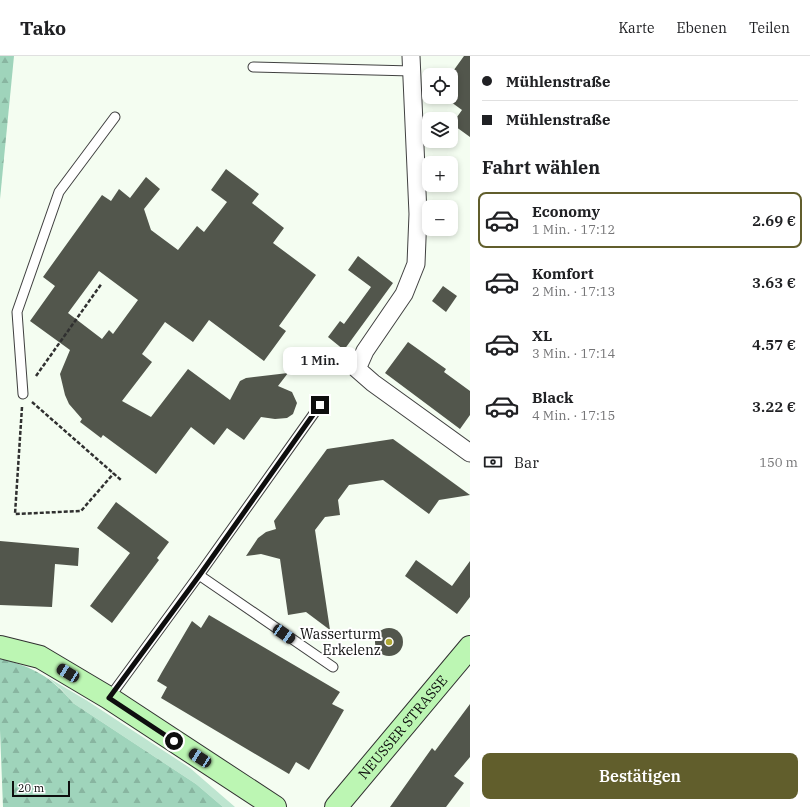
<!DOCTYPE html>
<html lang="de">
<meta charset="utf-8">
<style>
body{margin:0;font-family:"IBM Plex Serif",serif;background:#f6f6f6;color:#202124;height:100vh;display:flex;flex-direction:column;font-size:15px;white-space:nowrap}
*{box-sizing:border-box;margin:0}
p{font-size:13px;color:#757577}
.icon{flex:none;width:22px;height:22px;fill:none;stroke:currentColor;stroke-width:2;stroke-linecap:round;stroke-linejoin:round}
.map{position:relative;flex:1;overflow:hidden}
.drawer{display:flex;flex-direction:column;background:#fff;width:340px}
.drawer>*{flex:none}
.guide{display:grid;align-content:center;height:88px;padding:0 12px;background:#fff}
.controls{position:absolute;left:422px;top:12px;display:grid;gap:8px}
.controls a{display:grid;place-items:center;width:36px;height:36px;border-radius:8px;background:#fff;box-shadow:0 2px 6px #0003;font-size:20px}
.scale{position:absolute;left:12px;bottom:10px;width:58px;box-sizing:border-box;padding-left:4px;border:2px solid #0e0e0e;border-top:0;font-size:11px;line-height:14px;white-space:nowrap;color:#0e0e0e;-webkit-text-stroke:3px #fff;paint-order:stroke}
.end{position:absolute;width:18px;height:18px;margin:-9px;border:5px solid #0e0e0e;background:#fff;box-shadow:0 0 0 2px #fff}
.from{border-radius:50%}
.bubble{position:absolute;height:28px;border-radius:8px;background:#fff;box-shadow:0 2px 6px #0003;font-size:13px;font-weight:600;line-height:28px;text-align:center}
.car{position:absolute;width:12px;height:24px;margin:-12px -6px;border-radius:5px;box-shadow:0 0 3px 1px #0007;background:linear-gradient(#222 24%,#8ab4d8 0 40%,#222 0 76%,#8ab4d8 0 86%,#222 0)}
.guide b{display:flex;align-items:center;gap:14px;height:38px;font-size:15px}
.guide b+b{border-top:1px solid #e0e0e0}
.guide i{width:10px;height:10px;background:#202124}
ul{padding:0;list-style:none}
li{display:flex;align-items:center;gap:12px;height:56px;margin:0 8px 6px;padding:0 4px;border:2px solid transparent;border-radius:8px}
li div{flex:1}
li b{display:block;font-size:15px}
li em{font-style:normal;font-weight:600}
li.current{border-color:#615e2c}
li>.icon{width:36px;height:36px;stroke-width:1.5}
h2{padding:0 12px;font-size:18px;line-height:48px}
.pay{display:flex;align-items:center;gap:10px;height:44px;padding:0 12px;font-size:15px}
.pay p{margin-inline-start:auto}
.action{display:flex;gap:8px;margin-top:auto;padding:8px 12px}
.action a{flex:1;height:46px;border-radius:8px;background:#615e2c;color:#fff;font-size:16px;font-weight:600;line-height:46px;text-align:center}
header{display:flex;align-items:center;gap:24px;box-sizing:border-box;height:56px;padding:0 20px;background:#fff;border-bottom:1px solid #e0e0e0}
header strong{font-size:19px}
nav{display:flex;gap:22px;margin-inline-start:auto;font-size:14px}
main{display:flex;flex:1;min-height:0}
.map>svg:first-child{display:block}
</style>
<header>
<strong>Tako</strong>
<nav><a>Karte</a><a>Ebenen</a><a>Teilen</a></nav>
</header>
<main>
<div class="map">
<svg width="470" height="751" viewBox="0 0 470 751">
<defs>
<pattern id="forest-firs" width="22" height="20" patternUnits="userSpaceOnUse"><rect width="22" height="20" fill="#9fd4bb"/><path d="M5 1l3.5 6h-7zM16 11l3.5 6h-7z" fill="#88b5a0"/></pattern>
</defs>
<rect width="100%" height="100%" fill="#f4fdf1"/>
<!-- grass -->
<path fill="#bee5d0" d="M47,621L86,644L190,712L235,751H223L196,728L73,647L61,633Z"/>
<!-- forest -->
<g fill="url(#forest-firs)">
<path d="M0,0H14L0,143Z"/>
<path d="M0,603C32,610 52,621 73,647L196,728L223,751H3L0,674Z"/>
</g>
<!-- building -->
<g fill="#52564c" fill-rule="evenodd">
<path d="M464,0H470V81L452,68L462,54L451,46V18Z"/>
<path d="M226,113L259,138L252,147L284,172L273,187L316,219L279,270L286,275L264,305L209,264L193,286L165,266L142,298L152,306L122,345L151,361L188,313L230,344L240,325L246,322L288,317L278,330L292,336L297,347L293,358L287,362L275,363L261,361L244,384L227,372L214,389L191,371L156,418L103,379L101,382L80,366L82,363L69,348L65,339L60,318L70,294L30,265L55,230L43,221L102,139L111,145L119,133L130,142L146,121L160,133L144,153L151,174L178,194L197,170L204,176L227,146L211,134ZM99,215L138,244L113,278L109,274L102,283L68,257Z"/>
<path d="M358,200L393,227L344,294L328,281L340,265L344,268L371,231L348,214Z"/>
<path d="M443,230L457,240L446,256L432,245Z"/>
<path d="M408,286L446,313L444,316L470,335V359L460,373L385,317Z"/>
<path d="M393,383L470,439L439,444L429,458L383,424L349,429L338,444L340,459L325,461L315,474L330,574L306,556L288,559L280,503L261,498L246,500L258,482L266,476L276,473L274,465L327,393Z"/>
<path d="M116,446L169,486L157,502L159,504L112,567L90,550L130,497L97,472Z"/>
<path d="M0,485L79,492L78,510L55,508L52,551L0,549Z"/>
<path d="M416,504L452,530L470,505V541L457,558L405,520Z"/>
<path d="M209,559L340,636L332,648L344,654L309,714L296,706L289,718L161,642L167,631L157,625L162,616L192,565L201,572Z"/>
<circle cx="389" cy="586" r="14"/>
<path d="M470,648V701L454,720L464,727L446,751H390L432,692L435,695Z"/>
</g>
<g fill="none" stroke-linecap="round" stroke-linejoin="round">
<!-- lane casing -->
<g stroke="#414141" stroke-width="11">
<g id="lane">
<path d="M253,11L412,15"/>
<path d="M23,338L17,256L59,136L115,61"/>
<path d="M199,519L333,611"/>
<path d="M109,642L199,519L320,349"/>
</g>
</g>
<!-- street casing -->
<g stroke="#414141" stroke-width="19">
<path id="street" d="M411,0L418,158L416,208L404,238L365,295L357,313L373,327L470,397"/>
</g>
<!-- secondary casing -->
<g stroke="#303030" stroke-width="24">
<g id="secondary">
<path d="M0,591L40,601L109,642L275,751"/>
<path id="s1" d="M336,751L470,591"/>
</g>
</g>
<!-- path -->
<g stroke="#303030" stroke-width="2.5" stroke-dasharray="4 2" stroke-linecap="butt">
<path d="M36,320L102,227"/>
<path d="M32,346L121,424"/>
<path d="M22,351L15,458L81,455L114,417"/>
</g>
<!-- lane -->
<use href="#lane" stroke="#fff" stroke-width="9"/>
<!-- street -->
<use href="#street" stroke="#fff" stroke-width="17"/>
<!-- secondary -->
<use href="#secondary" stroke="#bcf6b3" stroke-width="22"/>
</g>
<g fill="none" stroke-linecap="round" stroke-linejoin="round">
<!-- route -->
<path stroke="#0e0e0e" stroke-width="5" d="M174,685L109,642L199,520L320,349"/>
</g>
<!-- markers -->
<circle fill="#b0a835" stroke="#fff" stroke-width="1.5" cx="389" cy="586" r="4"/>
<g text-anchor="middle" stroke-width="4" stroke-linejoin="round" paint-order="stroke">
<!-- poi labels -->
<g font-size="14" fill="#0e0e0e" stroke="#fff" text-anchor="end">
<text x="381" y="583">Wasserturm<tspan x="381" dy="16">Erkelenz</tspan></text>
</g>
<!-- street labels -->
<g font-size="14" fill="#0e0e0e" stroke="#fff">
<text dy="5" stroke="none"><textPath href="#s1" startOffset="104">NEUSSER STRASSE</textPath></text>
</g>
</g>
</svg>
<div class="controls">
<a><svg class="icon" aria-label="locate" viewBox="0 0 24 24"><circle cx="12" cy="12" r="6"/><path d="M12 2v4M12 18v4M2 12h4M18 12h4"/></svg></a>
<a><svg class="icon" aria-label="layers" viewBox="0 0 24 24"><path d="M12 4l9 5-9 5-9-5zM3 14l9 5 9-5"/></svg></a>
<a>+</a>
<a>−</a>
</div>
<div class="scale">20 m</div>
<i class="end from" style="left:174px;top:685px"></i>
<i class="end" style="left:320px;top:349px"></i>
<div class="bubble" style="left:283px;top:291px;width:74px">1 Min.</div>
<i class="car" style="left:284px;top:578px;rotate:124deg"></i>
<i class="car" style="left:68px;top:617px;rotate:301deg"></i>
<i class="car" style="left:200px;top:702px;rotate:303deg"></i>
</div>
<section class="drawer">
<div class="guide">
<b><i class="from"></i>Mühlenstraße</b>
<b><i></i>Mühlenstraße</b>
</div>
<h2>Fahrt wählen</h2>
<ul>
<li class="current"><svg class="icon" aria-label="car" viewBox="0 0 24 24"><path d="M5 17H2v-5l4-1 3-4h7l3 4 3 1v5h-3M9 17h6M6 11h13"/><circle cx="7" cy="17" r="2"/><circle cx="17" cy="17" r="2"/></svg><div><b>Economy</b><p>1 Min. · 17:12</p></div><em>2.69 €</em></li>
<li><svg class="icon" aria-label="car" viewBox="0 0 24 24"><path d="M5 17H2v-5l4-1 3-4h7l3 4 3 1v5h-3M9 17h6M6 11h13"/><circle cx="7" cy="17" r="2"/><circle cx="17" cy="17" r="2"/></svg><div><b>Komfort</b><p>2 Min. · 17:13</p></div><em>3.63 €</em></li>
<li><svg class="icon" aria-label="car" viewBox="0 0 24 24"><path d="M5 17H2v-5l4-1 3-4h7l3 4 3 1v5h-3M9 17h6M6 11h13"/><circle cx="7" cy="17" r="2"/><circle cx="17" cy="17" r="2"/></svg><div><b>XL</b><p>3 Min. · 17:14</p></div><em>4.57 €</em></li>
<li><svg class="icon" aria-label="car" viewBox="0 0 24 24"><path d="M5 17H2v-5l4-1 3-4h7l3 4 3 1v5h-3M9 17h6M6 11h13"/><circle cx="7" cy="17" r="2"/><circle cx="17" cy="17" r="2"/></svg><div><b>Black</b><p>4 Min. · 17:15</p></div><em>3.22 €</em></li>
</ul>
<div class="pay"><svg class="icon" aria-label="cash" viewBox="0 0 24 24"><path d="M3 7h18v10H3z"/><circle cx="12" cy="12" r="2"/></svg>Bar<p>150 m</p></div>
<div class="action"><a>Bestätigen</a></div>
</section>
</main>
